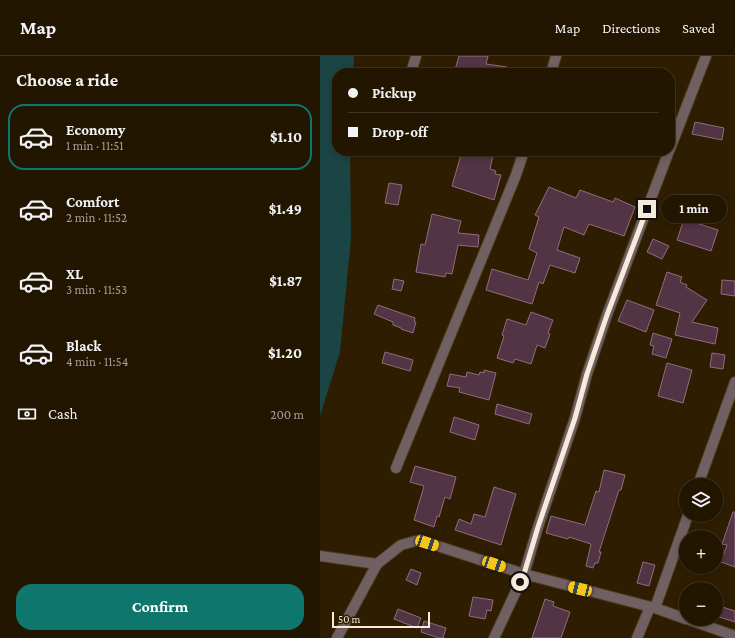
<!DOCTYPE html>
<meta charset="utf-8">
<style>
body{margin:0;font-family:"Crimson Pro",serif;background:#2e2310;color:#f1f3f6;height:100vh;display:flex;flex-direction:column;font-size:15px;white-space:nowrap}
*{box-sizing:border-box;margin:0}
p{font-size:13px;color:#a29f99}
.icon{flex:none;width:22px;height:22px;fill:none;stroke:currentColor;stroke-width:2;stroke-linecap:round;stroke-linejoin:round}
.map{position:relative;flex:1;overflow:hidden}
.side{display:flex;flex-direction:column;background:#221601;width:320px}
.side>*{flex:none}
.hud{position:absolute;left:12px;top:12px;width:343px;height:88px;border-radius:16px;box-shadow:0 2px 6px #0003,0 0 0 1px #3f3523;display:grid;align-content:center;height:88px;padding:0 16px;background:#221601}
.buttons{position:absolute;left:359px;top:422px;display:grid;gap:8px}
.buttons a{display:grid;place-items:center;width:44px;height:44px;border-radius:50%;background:#221601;box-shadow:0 2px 6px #0003,0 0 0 1px #3f3523;font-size:20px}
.scale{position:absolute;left:12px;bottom:10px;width:98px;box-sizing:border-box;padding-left:4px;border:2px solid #f6eada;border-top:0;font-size:11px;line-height:14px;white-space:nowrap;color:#f6eada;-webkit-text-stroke:3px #2e1d01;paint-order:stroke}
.end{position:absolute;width:18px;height:18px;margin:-9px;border:5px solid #f6eada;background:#111;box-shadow:0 0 0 2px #111}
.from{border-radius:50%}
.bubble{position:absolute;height:28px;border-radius:14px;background:#221601;box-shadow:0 2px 6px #0003,0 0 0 1px #3f3523;font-size:13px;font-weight:700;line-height:28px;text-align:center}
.car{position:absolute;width:12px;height:24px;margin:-12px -6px;border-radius:5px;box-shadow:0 0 3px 1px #0007;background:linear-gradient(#f5c518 24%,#345 0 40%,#f5c518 0 76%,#345 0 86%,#f5c518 0)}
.hud b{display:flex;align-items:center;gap:14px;height:38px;font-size:15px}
.hud b+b{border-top:1px solid #3f3523}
.hud i{width:10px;height:10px;background:#f1f3f6}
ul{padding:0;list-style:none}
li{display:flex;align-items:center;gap:12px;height:66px;margin:0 8px 6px;padding:0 8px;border:2px solid transparent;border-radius:16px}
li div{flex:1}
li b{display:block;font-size:15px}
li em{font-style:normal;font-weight:700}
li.active{border-color:#0f766e}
li>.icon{width:36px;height:36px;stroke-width:1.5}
h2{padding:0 16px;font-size:18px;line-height:48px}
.pay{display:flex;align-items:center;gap:10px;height:44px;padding:0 16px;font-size:15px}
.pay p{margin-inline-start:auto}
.primary-button{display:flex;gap:8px;margin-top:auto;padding:8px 16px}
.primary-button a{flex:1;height:46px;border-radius:16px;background:#0f766e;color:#fff;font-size:16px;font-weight:700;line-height:46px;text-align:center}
header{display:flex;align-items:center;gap:24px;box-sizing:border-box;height:56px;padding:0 20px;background:#221601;border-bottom:1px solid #3f3523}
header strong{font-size:19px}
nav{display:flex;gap:22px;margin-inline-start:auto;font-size:14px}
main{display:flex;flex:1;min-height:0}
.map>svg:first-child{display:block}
</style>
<header>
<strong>Map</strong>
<nav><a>Map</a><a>Directions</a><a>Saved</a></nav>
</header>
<main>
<section class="side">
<h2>Choose a ride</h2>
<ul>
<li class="active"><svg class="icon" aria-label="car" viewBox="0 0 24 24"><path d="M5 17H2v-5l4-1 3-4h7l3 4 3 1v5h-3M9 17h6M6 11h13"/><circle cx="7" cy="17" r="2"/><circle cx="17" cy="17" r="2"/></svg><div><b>Economy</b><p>1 min · 11:51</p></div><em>$1.10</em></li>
<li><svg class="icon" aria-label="car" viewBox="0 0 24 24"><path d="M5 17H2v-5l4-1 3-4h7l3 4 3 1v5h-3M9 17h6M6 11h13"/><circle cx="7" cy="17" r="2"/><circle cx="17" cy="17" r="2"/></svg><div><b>Comfort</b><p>2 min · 11:52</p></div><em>$1.49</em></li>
<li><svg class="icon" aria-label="car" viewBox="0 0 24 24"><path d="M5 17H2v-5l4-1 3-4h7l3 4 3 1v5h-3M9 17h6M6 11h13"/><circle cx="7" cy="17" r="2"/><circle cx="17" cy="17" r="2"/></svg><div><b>XL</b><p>3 min · 11:53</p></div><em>$1.87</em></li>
<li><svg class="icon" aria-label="car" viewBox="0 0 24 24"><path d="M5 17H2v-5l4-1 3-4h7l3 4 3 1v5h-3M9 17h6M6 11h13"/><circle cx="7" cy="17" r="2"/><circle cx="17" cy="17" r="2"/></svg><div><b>Black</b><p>4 min · 11:54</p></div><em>$1.20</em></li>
</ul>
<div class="pay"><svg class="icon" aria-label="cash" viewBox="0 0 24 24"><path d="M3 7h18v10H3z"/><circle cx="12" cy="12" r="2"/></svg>Cash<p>200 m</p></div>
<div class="primary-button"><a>Confirm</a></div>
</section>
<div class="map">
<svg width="415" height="582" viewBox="0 0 415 582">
<rect width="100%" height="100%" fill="#2e1d01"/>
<!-- water -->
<path fill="#1b4445" d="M0,0H34L33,17H17V95H30L31,182L20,296L0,360Z"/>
<!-- building -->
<g fill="#523445" stroke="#8e6d7f">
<path d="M139,0H168L166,8L187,11L186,17H143L135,14Z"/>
<path d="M375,66L404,72L402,84L372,78Z"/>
<path d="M142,95H174L170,113L176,115L175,118L181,119L174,144L132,130Z"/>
<path d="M69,127L82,129L78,149L65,147Z"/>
<path d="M229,131L256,142L260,134L293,146L295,142L315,151L304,180L269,168L264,179L244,171L237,194L260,202L255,217L230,209L223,228L219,226L212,248L166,234L172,213L208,224L217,197L209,193L219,161L215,159Z"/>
<path d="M112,158L141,165L138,177L159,179L158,191L138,189L132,218L126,217L125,221L96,216L101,188L105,189Z"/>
<path d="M364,163L398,174L391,195L357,184Z"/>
<path d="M333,183L349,190L342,203L327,196Z"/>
<path d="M347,216L362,221L360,226L367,229L366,231L387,244L372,266L398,272L395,288L355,279L360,257L336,249Z"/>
<path d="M74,223L84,225L81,235L72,233Z"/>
<path d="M402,224L415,225V240L401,238Z"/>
<path d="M307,244L334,254L326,276L298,265Z"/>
<path d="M58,249L95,262L94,265L96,266L93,277L81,273V272L73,269V266L54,258Z"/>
<path d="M211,256L233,264L228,277L230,278L225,292L217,289L211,308L195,303L193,307L177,302L184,280L182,279L187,263L206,269Z"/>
<path d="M333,277L352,283L346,302L332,298L334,290L330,289Z"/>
<path d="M65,296L93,304L90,315L62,307Z"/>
<path d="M392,297L405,299L403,313L390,311Z"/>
<path d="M347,307L372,314L363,347L338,340Z"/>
<path d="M164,314L176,317L169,344L139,336L140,332L127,330L130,318L146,321L147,316L159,319L160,316L164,317Z"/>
<path d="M177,348L212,358L209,368L175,358Z"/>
<path d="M134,361L159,369L155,384L130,376Z"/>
<path d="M95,410L136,421L130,443L125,441L119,461L117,460L114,471L94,464L104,430L90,426Z"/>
<path d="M284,414L305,419L301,434H299L279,496H281L278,507H275L273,512L266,510L271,488L249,481L248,483L226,477L231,460L265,469L276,435L279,436Z"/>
<path d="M174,431L196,438L181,489L135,474L139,463L151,468L154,458L165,461Z"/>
<path d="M413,456H415V511L401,506L407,489L402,488Z"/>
<path d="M323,506L335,509L329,530L317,527Z"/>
<path d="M91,513L101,517L97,529L86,524Z"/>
<path d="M153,541L173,544L171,555L167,554L165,563L149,560Z"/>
<path d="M225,543L234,546L233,550L250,556L241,582H212Z"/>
<path d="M396,549L415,555V566L396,560Z"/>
<path d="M78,553L101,562L97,572L74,563Z"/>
<path d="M104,565L126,572L123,582H119L101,576Z"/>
</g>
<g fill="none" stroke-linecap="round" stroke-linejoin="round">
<!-- minor casing -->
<g stroke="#4a3a1f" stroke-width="12">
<g id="minor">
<path d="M91,17L96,0"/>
<path d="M231,17L236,0"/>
<path d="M350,93L386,0"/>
<path d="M349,95L287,259L267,318L255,362L218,471L204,518L335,552L366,563"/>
<path d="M76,412L196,119L204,95"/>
<path d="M378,429L415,326"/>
<path d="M0,500L57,508"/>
<path d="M335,552L368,459"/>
<path d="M367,563L415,580"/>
<path d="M17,582L57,508L81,489L99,484L204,518L174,582"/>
<path d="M317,582L330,551"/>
</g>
</g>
<!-- minor -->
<use href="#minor" stroke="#716061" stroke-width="10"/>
</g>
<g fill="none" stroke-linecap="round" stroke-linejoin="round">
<!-- route -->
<path stroke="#f6eada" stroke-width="5" d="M200,526L204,518L218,471L255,362L267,318L287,259L327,153"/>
</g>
</svg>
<div class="buttons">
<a><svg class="icon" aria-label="layers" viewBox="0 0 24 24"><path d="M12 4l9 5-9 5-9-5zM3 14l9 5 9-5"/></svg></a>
<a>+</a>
<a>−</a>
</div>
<div class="scale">50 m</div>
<i class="end from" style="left:200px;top:526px"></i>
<i class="end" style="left:327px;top:153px"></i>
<div class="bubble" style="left:341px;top:139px;width:66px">1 min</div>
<i class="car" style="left:107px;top:487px;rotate:108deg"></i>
<i class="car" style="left:174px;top:508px;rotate:108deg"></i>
<i class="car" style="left:260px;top:533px;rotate:284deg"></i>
<div class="hud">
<b><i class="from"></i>Pickup</b>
<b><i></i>Drop-off</b>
</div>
</div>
</main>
